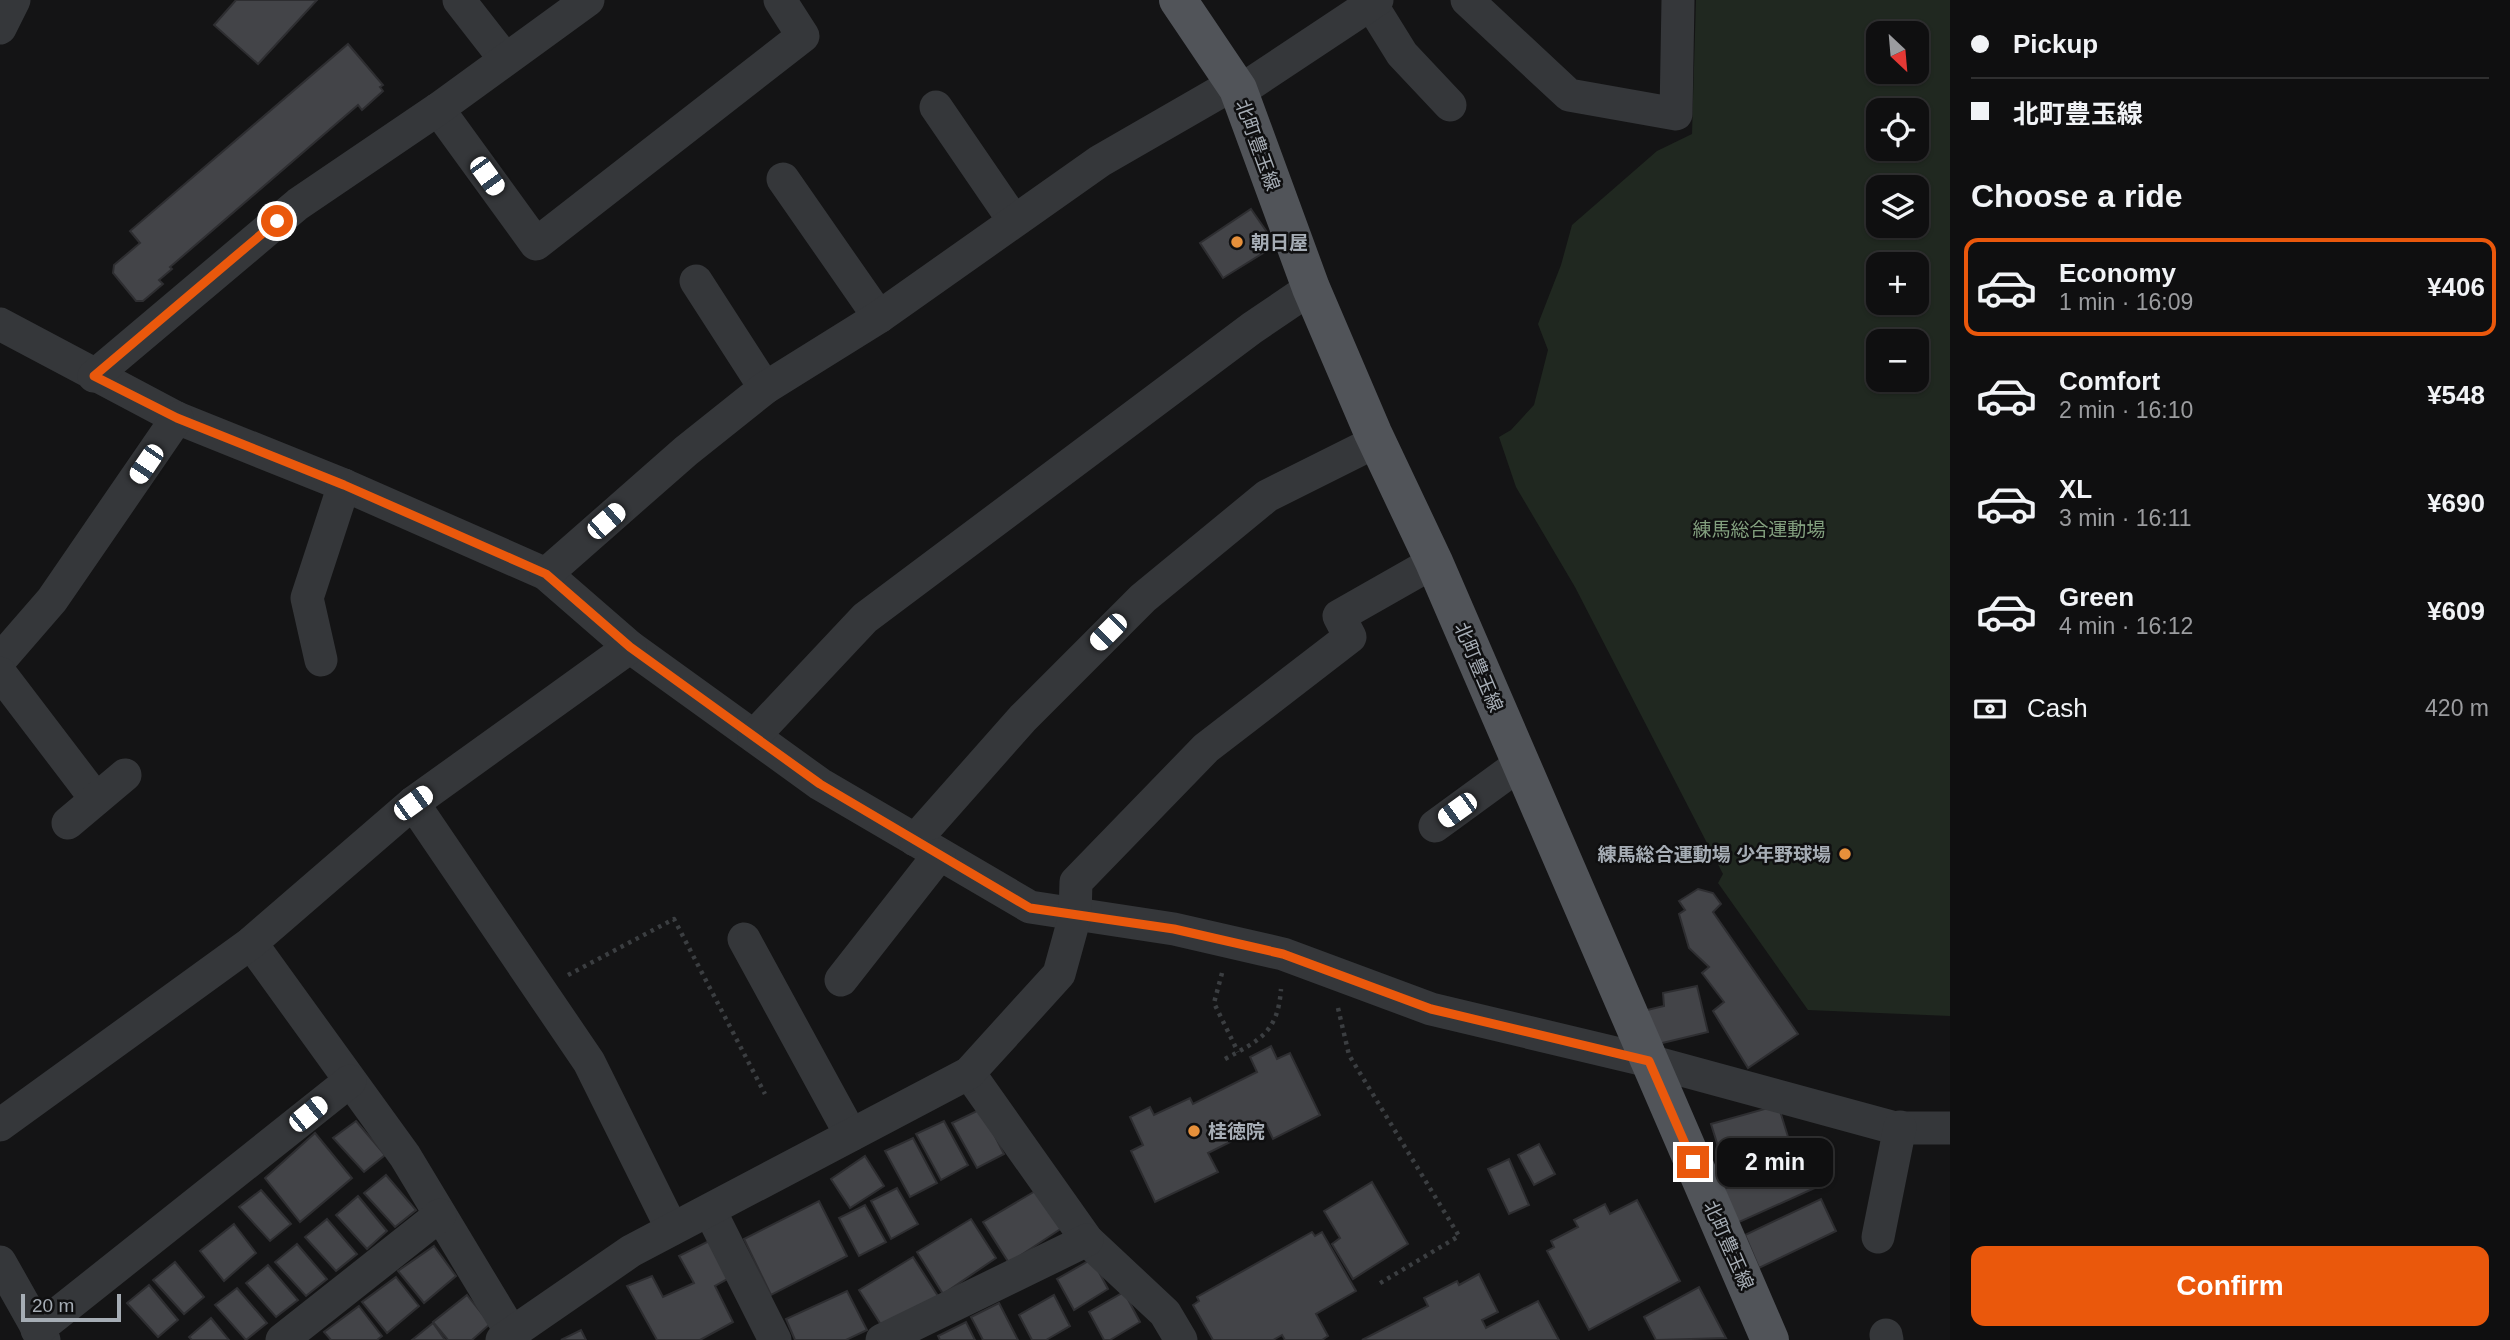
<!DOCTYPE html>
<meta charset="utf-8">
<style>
body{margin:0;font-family:Helvetica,"Noto Sans JP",sans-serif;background:#1d1d1e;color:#f1f3f6;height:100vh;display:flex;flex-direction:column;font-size:26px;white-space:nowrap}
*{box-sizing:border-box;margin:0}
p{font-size:23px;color:#9b9c9f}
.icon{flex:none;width:38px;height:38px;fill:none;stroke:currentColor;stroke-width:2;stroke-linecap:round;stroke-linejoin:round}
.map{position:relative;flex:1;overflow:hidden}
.details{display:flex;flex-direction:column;background:#0f0f10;width:560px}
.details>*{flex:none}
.guide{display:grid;align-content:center;height:154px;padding:0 21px;background:#0f0f10}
.needle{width:46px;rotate:154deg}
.tools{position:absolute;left:1866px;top:21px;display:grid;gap:14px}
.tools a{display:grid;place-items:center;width:63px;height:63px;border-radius:14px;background:#0f0f10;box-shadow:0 2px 5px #0004,0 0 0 2px #2f2f30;font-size:35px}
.scale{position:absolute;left:21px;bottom:18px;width:100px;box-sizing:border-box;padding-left:7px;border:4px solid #a6adb5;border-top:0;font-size:19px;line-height:24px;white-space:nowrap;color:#a6adb5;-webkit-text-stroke:5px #0f0f10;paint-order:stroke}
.end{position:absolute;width:32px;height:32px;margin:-16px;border:9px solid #ea580c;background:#fff;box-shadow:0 0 0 4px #fff}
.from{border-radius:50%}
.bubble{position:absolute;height:49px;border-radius:14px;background:#0f0f10;box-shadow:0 2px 5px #0004,0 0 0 2px #2f2f30;font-size:23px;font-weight:700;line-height:49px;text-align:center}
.car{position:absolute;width:21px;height:42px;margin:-21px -10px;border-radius:9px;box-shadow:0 0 5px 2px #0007;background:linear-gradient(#fff 24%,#345 0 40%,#fff 0 76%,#345 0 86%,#fff 0)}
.guide b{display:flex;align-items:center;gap:24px;height:66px;font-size:26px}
.guide b+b{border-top:2px solid #2f2f30}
.guide i{width:18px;height:18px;background:#f1f3f6}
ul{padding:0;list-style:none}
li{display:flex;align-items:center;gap:21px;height:98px;margin:0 14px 10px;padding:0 7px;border:4px solid transparent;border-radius:14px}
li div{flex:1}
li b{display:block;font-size:26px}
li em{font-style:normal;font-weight:700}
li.selected{border-color:#ea580c}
li>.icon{width:63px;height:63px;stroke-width:1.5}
h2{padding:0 21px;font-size:32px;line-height:84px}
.pay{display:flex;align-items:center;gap:18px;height:77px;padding:0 21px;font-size:26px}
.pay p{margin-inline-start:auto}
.button{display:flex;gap:14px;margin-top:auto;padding:14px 21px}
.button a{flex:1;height:80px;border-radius:14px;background:#ea580c;color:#fff;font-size:28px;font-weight:700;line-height:80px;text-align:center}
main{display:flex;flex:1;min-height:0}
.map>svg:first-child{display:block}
</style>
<main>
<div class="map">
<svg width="1950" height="1340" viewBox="0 0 1950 1340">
<rect width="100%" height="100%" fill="#141415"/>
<!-- green -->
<path fill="#202820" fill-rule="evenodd" d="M1696,0H1950V1016L1808,1010L1718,883L1723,874L1575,587L1516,487L1499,437L1511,430L1534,405L1548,350L1538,324L1561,265L1572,225L1657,151L1692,134ZM1878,33H1916V72H1878ZM1878,110H1916V149H1878ZM1878,187H1916V226H1878ZM1878,264H1916V303H1878ZM1878,341H1916V380H1878Z"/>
<!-- building -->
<g fill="#434448" stroke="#2e2e31" stroke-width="2">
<path d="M236,0H317L258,64L214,25Z"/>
<path d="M348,44L383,85L380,87L383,91L362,110L358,105L170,267L172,269L159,280L163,284L143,301H136L113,273L114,265L140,243L130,231Z"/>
<path d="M1251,209L1276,245L1223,278L1200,243Z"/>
<path d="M1698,889L1713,893L1721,904L1713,912L1798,1034L1748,1068L1713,1011L1724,1002L1702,973L1709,967L1689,948L1679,914L1685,910L1679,901Z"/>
<path d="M1697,986L1708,1032L1654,1045L1643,1011L1664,1006L1663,993Z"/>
<path d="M1271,1046L1277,1059L1290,1053L1320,1115L1273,1139L1266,1124L1208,1153L1218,1172L1155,1202L1131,1151L1143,1145L1130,1117L1150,1107L1154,1115L1190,1098L1193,1104L1257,1072L1250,1057Z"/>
<path d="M1768,1108L1780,1111L1789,1140L1722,1159L1711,1124Z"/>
<path d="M981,1109L1004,1154L977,1168L952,1123Z"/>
<path d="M356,1121L385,1155L364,1172L333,1138Z"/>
<path d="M944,1121L968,1165L941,1180L916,1134Z"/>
<path d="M315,1133L352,1178L300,1222L265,1178Z"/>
<path d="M913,1138L937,1183L910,1197L885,1151Z"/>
<path d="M1539,1144L1555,1174L1534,1185L1518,1155Z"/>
<path d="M1799,1154L1817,1187L1737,1223L1724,1189Z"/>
<path d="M865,1156L884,1186L850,1208L831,1179Z"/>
<path d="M1509,1159L1529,1205L1509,1214L1488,1169Z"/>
<path d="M386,1175L416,1210L395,1227L364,1193Z"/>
<path d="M1372,1182L1408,1244L1353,1279L1332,1244L1340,1238L1324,1211Z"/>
<path d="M897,1188L918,1224L891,1239L871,1201Z"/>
<path d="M261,1190L291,1224L270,1241L239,1207Z"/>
<path d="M1037,1190L1062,1228L1009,1263L983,1222Z"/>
<path d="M358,1196L387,1231L367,1249L336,1215Z"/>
<path d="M1821,1199L1836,1231L1759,1268L1745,1235Z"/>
<path d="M1637,1200L1680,1281L1589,1330L1547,1251L1554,1247L1551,1241L1578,1227L1574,1220L1605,1204L1610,1214Z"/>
<path d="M819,1201L847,1256L771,1295L744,1239Z"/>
<path d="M865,1205L886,1242L859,1256L839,1218Z"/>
<path d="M327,1219L357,1254L336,1271L305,1237Z"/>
<path d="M971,1219L996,1258L943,1294L917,1252Z"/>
<path d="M234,1224L256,1253L224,1281L200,1251Z"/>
<path d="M1312,1232L1315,1236L1322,1232L1356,1291L1316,1314L1328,1336L1322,1340H1285L1282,1335L1273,1340H1213L1193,1305L1199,1301L1197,1297Z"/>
<path d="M709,1241L729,1278L715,1286L733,1322L700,1340H657L627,1286L652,1276L663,1297L694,1283L679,1256Z"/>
<path d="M297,1244L327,1279L306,1296L275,1262Z"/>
<path d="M434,1246L456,1276L424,1303L398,1271Z"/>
<path d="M913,1257L938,1296L885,1331L859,1290Z"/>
<path d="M1092,1259L1108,1289L1074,1310L1057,1279Z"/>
<path d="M175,1262L204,1297L184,1314L153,1280Z"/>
<path d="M268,1265L298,1300L276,1317L246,1283Z"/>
<path d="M1479,1274L1498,1312L1482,1320L1486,1328L1538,1301L1559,1340H1362L1428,1306L1424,1298L1457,1281L1459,1285Z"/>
<path d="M396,1277L419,1306L387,1333L362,1302Z"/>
<path d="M149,1285L178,1320L158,1337L127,1303Z"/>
<path d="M1699,1287L1726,1338L1656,1340L1644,1317Z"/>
<path d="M237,1288L267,1323L246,1340L215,1305Z"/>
<path d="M847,1291L867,1330L846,1340H795L786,1319Z"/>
<path d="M1124,1292L1140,1322L1110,1340H1104L1089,1312Z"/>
<path d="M467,1295L490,1324L472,1340H448L433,1322Z"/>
<path d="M1054,1295L1070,1326L1046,1340H1032L1019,1315Z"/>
<path d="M999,1303L1018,1340H983L971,1317Z"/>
<path d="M359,1306L382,1336L377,1340H331L324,1332Z"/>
<path d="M211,1318L229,1340H192L189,1337Z"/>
<path d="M966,1322L975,1340H940L938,1336Z"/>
<path d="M433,1323L445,1340H412Z"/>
<path d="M581,1330L586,1340H561Z"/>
</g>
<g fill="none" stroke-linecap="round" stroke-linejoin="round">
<!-- path -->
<g stroke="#3b3e41" stroke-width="4.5" stroke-dasharray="3.5 5" stroke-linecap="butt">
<path d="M1222,973L1214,1003L1238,1052"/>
<path d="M568,975L674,919L765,1094"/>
<path d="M1338,1008L1349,1055L1459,1236L1377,1285"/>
<path d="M1225,1059C1260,1040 1278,1032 1281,989"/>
</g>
<!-- minor -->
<g stroke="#35373a" stroke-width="33">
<path d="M459,0L505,59"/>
<path d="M1467,0L1569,95L1676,114L1678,0"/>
<path d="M1371,4L1402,54L1450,105"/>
<path d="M0,28L14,0"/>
<path d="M936,107L1014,221"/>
<path d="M438,109L536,244L803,36L780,0"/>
<path d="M783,179L879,317"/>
<path d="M696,281L765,388"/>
<path d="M0,324L177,418L344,485L546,574L630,647L820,784L1030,907L1174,929L1283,954L1431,1009L1649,1061L1895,1128H1950"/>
<path d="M94,376L298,204L438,109L588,0"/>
<path d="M546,574L686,451L765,388L879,317L1100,161L1218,93L1249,85L1377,0"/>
<path d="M0,660L52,600L177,418"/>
<path d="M321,660L307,598L344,485"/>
<path d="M0,673L96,799"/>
<path d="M754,736L865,618L1252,328L1311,288"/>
<path d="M413,803L589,1062L672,1229"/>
<path d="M68,823L125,775"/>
<path d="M1435,826L1520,764"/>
<path d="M915,840L1023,718L1143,598L1267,496L1377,441"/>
<path d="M744,939L851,1135"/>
<path d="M251,943L405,1156L511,1332"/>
<path d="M841,980L939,855"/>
<path d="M969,1073L1087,1240L1165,1313L1181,1340"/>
<path d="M0,1125L251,943L413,803L630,647"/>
<path d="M710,1211L775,1340"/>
<path d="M1878,1237L1900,1127"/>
<path d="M0,1262L44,1340"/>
<path d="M37,1330L350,1081"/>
<path d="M1886,1335L1887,1340"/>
<path d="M282,1340L440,1215"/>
<path d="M502,1340L631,1251L969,1073L1059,974L1075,916L1076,882L1206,748L1350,637L1339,616L1434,562"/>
<path d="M882,1340L1087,1240"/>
</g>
<!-- major -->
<path stroke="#515459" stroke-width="38" d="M1178,0L1238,89L1311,288L1373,433L1434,562L1770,1340"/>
</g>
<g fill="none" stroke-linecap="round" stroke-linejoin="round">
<!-- route -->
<path stroke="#ea580c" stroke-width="9" d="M277,221L94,376L177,418L344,485L546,574L630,647L820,784L1030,908L1174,929L1283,954L1431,1009L1649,1061L1693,1162"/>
</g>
<!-- markers -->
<g fill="#e6903b" stroke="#0f0f10" stroke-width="2.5">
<circle cx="1237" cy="242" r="7"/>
<circle cx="1845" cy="854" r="7"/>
<circle cx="1194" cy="1131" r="7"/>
</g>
<g text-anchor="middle" stroke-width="5" stroke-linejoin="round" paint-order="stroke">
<!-- street labels -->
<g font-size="19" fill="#a6adb5" stroke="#0f0f10">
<text transform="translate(1258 145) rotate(70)" y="7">北町豊玉線</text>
<text transform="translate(1479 667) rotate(67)" y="7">北町豊玉線</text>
<text transform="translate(1729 1245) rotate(66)" y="7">北町豊玉線</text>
</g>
<!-- poi labels -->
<g font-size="19" font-weight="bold" fill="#a6adb5" stroke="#0f0f10" text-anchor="start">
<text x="1251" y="249">朝日屋</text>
<text x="1831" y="861" text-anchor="end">練馬総合運動場 少年野球場</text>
<text x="1208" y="1138">桂徳院</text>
</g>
<!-- park labels -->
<g font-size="19" fill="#829f7e" stroke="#0f0f10">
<text x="1759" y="536">練馬総合運動場</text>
</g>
</g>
</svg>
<div class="tools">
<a><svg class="needle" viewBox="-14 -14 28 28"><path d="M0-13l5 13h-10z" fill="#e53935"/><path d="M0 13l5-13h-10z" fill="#9b9c9f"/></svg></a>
<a><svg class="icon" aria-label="locate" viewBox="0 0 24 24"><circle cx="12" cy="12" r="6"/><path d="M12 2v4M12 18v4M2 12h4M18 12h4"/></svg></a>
<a><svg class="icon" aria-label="layers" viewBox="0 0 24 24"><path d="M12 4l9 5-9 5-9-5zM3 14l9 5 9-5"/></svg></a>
<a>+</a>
<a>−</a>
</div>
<div class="scale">20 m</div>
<i class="end from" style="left:277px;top:221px"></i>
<i class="end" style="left:1693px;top:1162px"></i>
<div class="bubble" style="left:1717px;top:1138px;width:116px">2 min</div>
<i class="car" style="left:487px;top:176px;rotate:144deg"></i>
<i class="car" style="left:146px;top:464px;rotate:214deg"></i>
<i class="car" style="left:606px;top:521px;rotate:49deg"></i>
<i class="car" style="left:1108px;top:632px;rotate:225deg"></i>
<i class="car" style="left:413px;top:803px;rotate:54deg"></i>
<i class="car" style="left:1457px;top:810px;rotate:234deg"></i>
<i class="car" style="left:308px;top:1114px;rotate:51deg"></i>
</div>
<section class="details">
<div class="guide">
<b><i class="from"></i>Pickup</b>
<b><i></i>北町豊玉線</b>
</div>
<h2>Choose a ride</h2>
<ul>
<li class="selected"><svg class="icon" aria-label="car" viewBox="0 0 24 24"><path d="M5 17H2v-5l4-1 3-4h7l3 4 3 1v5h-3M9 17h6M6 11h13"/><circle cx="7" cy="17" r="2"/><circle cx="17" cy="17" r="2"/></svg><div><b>Economy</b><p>1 min · 16:09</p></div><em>¥406</em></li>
<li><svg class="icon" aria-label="car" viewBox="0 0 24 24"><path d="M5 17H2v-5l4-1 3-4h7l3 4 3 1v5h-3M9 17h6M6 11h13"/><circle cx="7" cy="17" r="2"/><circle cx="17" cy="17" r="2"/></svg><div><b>Comfort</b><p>2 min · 16:10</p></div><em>¥548</em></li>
<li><svg class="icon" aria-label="car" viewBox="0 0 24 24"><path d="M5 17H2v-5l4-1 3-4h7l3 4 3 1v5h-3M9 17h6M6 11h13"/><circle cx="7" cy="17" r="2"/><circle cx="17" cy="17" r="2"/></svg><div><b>XL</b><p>3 min · 16:11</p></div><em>¥690</em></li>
<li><svg class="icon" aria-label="car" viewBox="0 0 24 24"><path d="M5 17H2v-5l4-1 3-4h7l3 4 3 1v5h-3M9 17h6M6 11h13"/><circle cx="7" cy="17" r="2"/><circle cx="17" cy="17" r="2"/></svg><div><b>Green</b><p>4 min · 16:12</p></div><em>¥609</em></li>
</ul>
<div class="pay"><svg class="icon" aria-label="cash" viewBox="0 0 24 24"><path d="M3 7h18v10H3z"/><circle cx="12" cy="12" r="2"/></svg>Cash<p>420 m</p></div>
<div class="button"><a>Confirm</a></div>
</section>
</main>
